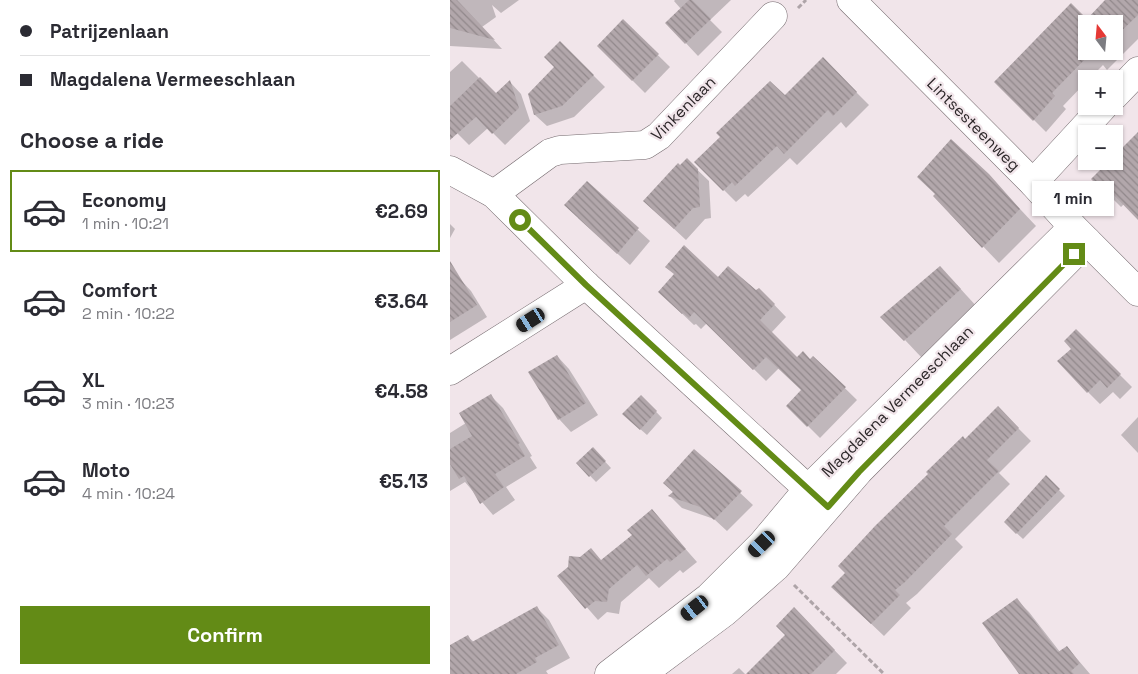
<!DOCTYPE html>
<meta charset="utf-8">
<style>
body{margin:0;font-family:"Space Grotesk",sans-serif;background:#f2f2f3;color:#2b2b33;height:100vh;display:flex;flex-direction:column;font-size:19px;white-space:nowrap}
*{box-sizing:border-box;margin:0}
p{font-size:16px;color:#7c7c81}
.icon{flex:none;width:28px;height:28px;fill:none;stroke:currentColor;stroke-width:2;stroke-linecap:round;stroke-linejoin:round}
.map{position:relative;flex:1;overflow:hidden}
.side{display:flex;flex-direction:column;background:#fff;width:450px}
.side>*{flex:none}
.hud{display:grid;align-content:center;height:110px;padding:0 20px;background:#fff}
.needle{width:32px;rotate:344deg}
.controls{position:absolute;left:628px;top:15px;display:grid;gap:10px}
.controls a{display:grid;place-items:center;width:45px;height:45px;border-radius:0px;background:#fff;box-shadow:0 1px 4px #0004;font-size:25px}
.end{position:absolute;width:22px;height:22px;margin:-11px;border:6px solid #638b16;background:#fff;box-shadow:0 0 0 2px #fff}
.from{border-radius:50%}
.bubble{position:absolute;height:35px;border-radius:0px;background:#fff;box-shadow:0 1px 4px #0004;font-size:16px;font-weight:800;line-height:35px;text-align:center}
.car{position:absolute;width:15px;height:30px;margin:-15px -8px;border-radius:6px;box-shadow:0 0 4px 1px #0007;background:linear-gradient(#222 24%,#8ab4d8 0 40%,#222 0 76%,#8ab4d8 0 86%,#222 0)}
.hud b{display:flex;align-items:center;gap:18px;height:48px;font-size:19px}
.hud b+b{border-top:1px solid #e1e1e2}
.hud i{width:12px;height:12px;background:#2b2b33}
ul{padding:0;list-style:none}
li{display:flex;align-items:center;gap:15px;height:82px;margin:0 10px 8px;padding:0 10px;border:2px solid transparent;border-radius:0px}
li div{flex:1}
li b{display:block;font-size:19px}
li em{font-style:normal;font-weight:800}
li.selected{border-color:#638b16}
li>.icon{width:45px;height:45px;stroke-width:1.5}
h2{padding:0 20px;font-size:22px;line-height:60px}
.button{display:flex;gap:10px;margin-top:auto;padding:10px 20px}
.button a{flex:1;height:58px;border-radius:0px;background:#638b16;color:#fff;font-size:20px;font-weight:800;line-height:58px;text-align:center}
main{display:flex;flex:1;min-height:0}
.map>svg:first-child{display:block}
</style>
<main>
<section class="side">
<div class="hud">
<b><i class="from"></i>Patrijzenlaan</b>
<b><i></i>Magdalena Vermeeschlaan</b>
</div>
<h2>Choose a ride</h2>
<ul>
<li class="selected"><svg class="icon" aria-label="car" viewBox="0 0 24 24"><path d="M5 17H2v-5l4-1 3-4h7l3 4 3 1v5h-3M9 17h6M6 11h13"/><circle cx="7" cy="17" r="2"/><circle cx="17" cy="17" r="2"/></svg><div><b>Economy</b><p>1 min · 10:21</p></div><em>€2.69</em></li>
<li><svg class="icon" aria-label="car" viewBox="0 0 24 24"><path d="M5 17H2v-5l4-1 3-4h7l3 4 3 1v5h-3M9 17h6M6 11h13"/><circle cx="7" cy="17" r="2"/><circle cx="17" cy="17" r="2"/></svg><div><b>Comfort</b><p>2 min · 10:22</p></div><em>€3.64</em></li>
<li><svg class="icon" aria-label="car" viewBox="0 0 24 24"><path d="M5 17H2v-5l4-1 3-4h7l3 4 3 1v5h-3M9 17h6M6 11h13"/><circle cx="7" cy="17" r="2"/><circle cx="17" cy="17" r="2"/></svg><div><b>XL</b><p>3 min · 10:23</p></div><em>€4.58</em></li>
<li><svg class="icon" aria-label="car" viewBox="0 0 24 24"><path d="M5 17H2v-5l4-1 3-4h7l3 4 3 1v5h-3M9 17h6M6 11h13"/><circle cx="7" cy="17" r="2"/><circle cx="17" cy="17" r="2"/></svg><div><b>Moto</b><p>4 min · 10:24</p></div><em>€5.13</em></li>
</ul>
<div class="button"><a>Confirm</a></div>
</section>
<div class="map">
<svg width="688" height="674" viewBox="0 0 688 674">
<defs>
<pattern id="building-back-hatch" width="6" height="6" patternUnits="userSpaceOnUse" patternTransform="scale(1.25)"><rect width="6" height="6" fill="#b2a7ab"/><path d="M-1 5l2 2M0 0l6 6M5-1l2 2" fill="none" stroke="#91888b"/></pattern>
</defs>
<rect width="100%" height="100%" fill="#f1e5ea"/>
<!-- shadow -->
<g fill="#0003" fill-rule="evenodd">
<path d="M0,0H69L51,13L42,5L46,17L32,27L52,49L0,46Z"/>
<path d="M225,0H281L260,20L272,32L248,56L217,23L231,9L224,1Z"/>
<path d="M657,0H688V39L657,70L653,65L639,79H636V82L613,106L616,109L596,132L546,82L637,20ZM636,24H664V51H636Z"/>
<path d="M173,21L220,67L195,93L148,46Z"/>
<path d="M110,42L155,87L124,117L97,126L85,115L79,94L106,67Z"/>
<path d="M373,59L419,105L396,128L391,122L347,165L340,158L298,197L295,194L286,202L246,162L335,97Z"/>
<path d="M12,61L46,95L60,82L71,94L80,121L55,145L38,128L19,145L0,126V72Z"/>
<path d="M688,133V218L674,204L671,207L643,179L664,161V157Z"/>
<path d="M237,160L259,181L261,218L255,219L236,240L206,212L230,167Z"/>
<path d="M538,175L586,226L549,263L485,196Z"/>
<path d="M137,183L200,241L180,265L128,218Z"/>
<path d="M0,224L5,229L0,238Z"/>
<path d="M10,279L21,291L37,317L0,340V285Z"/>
<path d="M268,279L306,292L309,289L336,317L321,333L347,359L360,360L363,357L407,400L370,438L338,406L352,390L329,368L316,381L257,323L251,329L246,324L244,325L222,304Z"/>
<path d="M507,285L528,308L472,358L455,340Z"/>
<path d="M626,331L682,387L670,399L663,392L650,404L638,392L622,349Z"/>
<path d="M107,356L119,369L148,415L121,432L109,419Z"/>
<path d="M41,396L53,408L82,456L80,457L87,468L56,487L65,500L43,515L15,482L0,491V433L16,423Z"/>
<path d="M191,396L212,418L197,435L180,420Z"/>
<path d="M548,408L581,441L549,473L560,484L505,539L513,547L467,594L456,603L461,608L434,636L395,599L515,440Z"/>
<path d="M688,417V453L671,435Z"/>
<path d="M244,450L303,505L277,531L264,519L232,508L220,496L224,492Z"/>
<path d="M149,455L161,468L146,482L128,463Z"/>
<path d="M596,477L615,496L573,539L555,522Z"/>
<path d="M202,511L247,562L233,573L230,570L209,588L199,578L171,602L169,614L157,612L148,620L113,580L152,561L183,535Z"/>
<path d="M567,600L579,612L610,652L617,647L640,674H571Z"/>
<path d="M87,608L99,620L120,658L96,671L98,674H0V647L18,637L24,642Z"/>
<path d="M356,621L397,663L386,674H298L336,635Z"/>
<path d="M289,668L295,674H282Z"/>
</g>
<!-- building -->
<g fill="url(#building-back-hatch)">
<path d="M0,0H7L45,40L0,28Z"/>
<path d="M239,0H242L261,19L235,44L215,23Z"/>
<path d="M655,0H688V15L664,38V24H636V51H651L644,59L640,54L602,93L605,96L583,121L544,82L621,3L637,19Z"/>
<path d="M173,19L209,54L182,81L147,46Z"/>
<path d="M110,41L144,75L112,106L84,115L78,94L104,67L94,57Z"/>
<path d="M373,57L407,92L383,116L378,110L334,154L327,146L285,186L282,182L273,191L244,162L270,137L266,133L320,81L335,95Z"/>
<path d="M30,77L46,93L60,80L69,108L42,134L26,117L0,140V106Z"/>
<path d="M688,132V220L660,191L656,194L641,179L659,161H664V156Z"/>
<path d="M501,139L539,174L570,209L532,248L483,196L485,194L467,177Z"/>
<path d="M237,158L248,169L250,207L243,208L224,229L193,201L228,163L230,165Z"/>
<path d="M137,181L189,228L167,254L114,205Z"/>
<path d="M234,245L268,277L278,266L306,290L309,288L325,304L310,320L347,357L353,351L360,359L363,356L396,387L357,427L336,406L351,390L316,357L303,370L244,312L239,318L233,313L232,314L208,292L224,274L215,267Z"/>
<path d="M0,261L27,305L0,322Z"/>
<path d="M490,266L511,289L454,341L430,317Z"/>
<path d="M626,329L671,374L657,388L650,380L637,393L607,361L621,349L614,341Z"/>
<path d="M107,355L136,403L108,420L78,372Z"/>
<path d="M41,394L70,443L68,444L75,456L45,474L54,487L30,504L14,476L9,479L0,464V449L22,436L9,413Z"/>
<path d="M191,395L207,411L190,430L172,414Z"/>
<path d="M548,406L569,428L537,460L549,471L494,526L502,534L455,582L445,590L450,595L421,624L381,587L395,573L388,566L425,526L478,474L476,472L513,436L515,439Z"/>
<path d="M143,447L156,461L139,477L126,463Z"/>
<path d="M244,449L292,491L264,520L250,507L218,496L223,492L213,483Z"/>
<path d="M596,475L610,489L566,534L554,522Z"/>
<path d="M202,509L236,549L220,562L217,559L196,576L187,565L159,589L157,602L145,601L135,609L107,576L118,567L119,556L130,557L141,548L151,560L182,535L177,530Z"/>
<path d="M567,598L608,652L617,646L630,663L621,671L624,674H569L532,623Z"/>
<path d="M87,606L109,645L85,658L87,662L66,674H0V645L18,635L22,642Z"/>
<path d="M344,607L385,650L361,674H296L335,635L326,626Z"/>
</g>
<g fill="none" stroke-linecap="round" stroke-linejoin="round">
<!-- minor casing -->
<g stroke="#746a6e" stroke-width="29">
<g id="minor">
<path d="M401,0L583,183L623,227L688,292"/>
<path d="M664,96L688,71"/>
<path d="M0,170L44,194L136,285L371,501"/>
<path d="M583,183L654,106"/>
<path d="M44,194L100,153L110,150L195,145L209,136L323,16"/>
<path d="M0,371L136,285"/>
<path d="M159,674L259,597L312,544L358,489L623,227"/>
<path d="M192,674L275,612L326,567L409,471L637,241"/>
</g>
</g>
<!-- path -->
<g stroke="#aea4a8" stroke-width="3" stroke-dasharray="5 2.5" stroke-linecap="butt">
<path d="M348,8L356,0"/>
<path d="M344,585L434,674"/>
</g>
<!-- minor -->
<use href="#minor" stroke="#fff" stroke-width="28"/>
</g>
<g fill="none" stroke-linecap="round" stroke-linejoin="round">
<!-- route -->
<path stroke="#638b16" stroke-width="6" d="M70,220L136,285L378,507L409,472L624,254"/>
</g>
<g text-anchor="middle" stroke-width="4.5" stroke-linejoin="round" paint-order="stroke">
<!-- street labels -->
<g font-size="16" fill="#2c2729" stroke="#f1e5ea">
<text transform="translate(233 108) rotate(-45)" y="6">Vinkenlaan</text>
<text transform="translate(524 124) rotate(45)" y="6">Lintsesteenweg</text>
<text transform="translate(447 401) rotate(-45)" y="6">Magdalena Vermeeschlaan</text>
</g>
</g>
</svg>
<div class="controls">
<a><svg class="needle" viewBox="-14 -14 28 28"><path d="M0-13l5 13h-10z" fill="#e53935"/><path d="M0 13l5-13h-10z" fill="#7c7c81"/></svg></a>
<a>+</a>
<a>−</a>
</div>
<i class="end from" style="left:70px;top:220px"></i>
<i class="end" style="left:624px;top:254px"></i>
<div class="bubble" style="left:582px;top:181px;width:82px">1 min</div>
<i class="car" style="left:81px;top:320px;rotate:238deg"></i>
<i class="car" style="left:312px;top:544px;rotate:226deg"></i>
<i class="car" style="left:245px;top:608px;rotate:232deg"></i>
</div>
</main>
